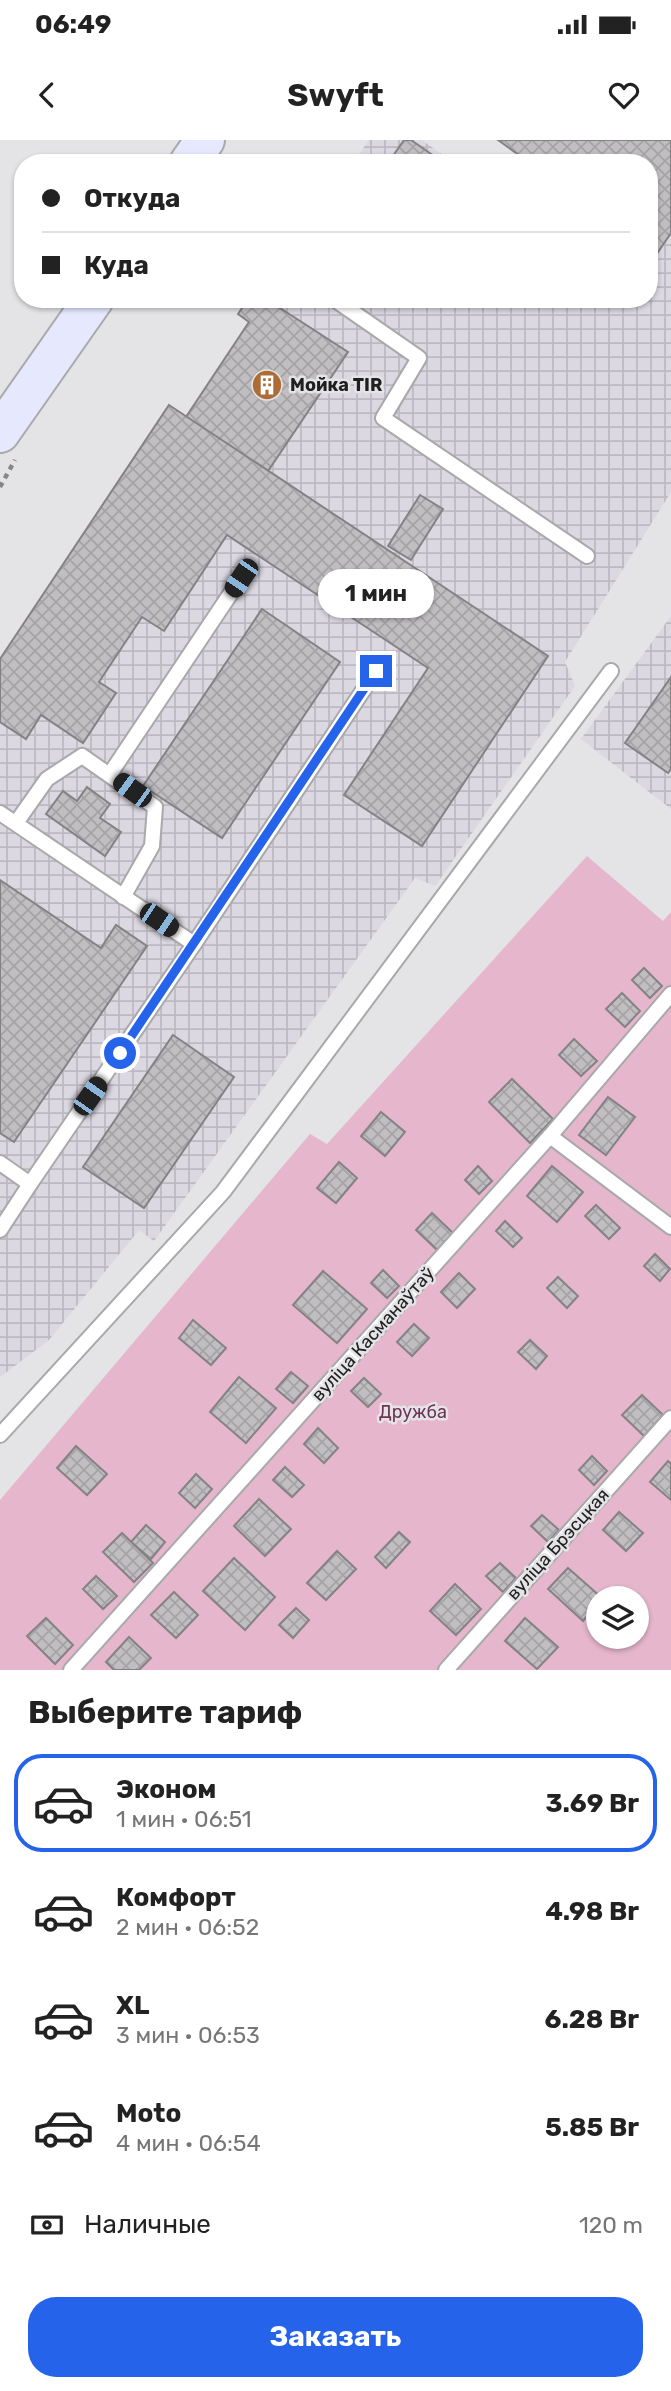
<!DOCTYPE html>
<html lang="ru">
<meta charset="utf-8">
<style>
body{margin:0;font-family:Rubik,sans-serif;background:#f2f2f2;color:#222;height:100vh;display:flex;flex-direction:column;font-size:26px;white-space:nowrap}
*{box-sizing:border-box;margin:0}
p{font-size:23px;color:#767676}
.icon{flex:none;width:38px;height:38px;fill:none;stroke:currentColor;stroke-width:2;stroke-linecap:round;stroke-linejoin:round}
.map{position:relative;height:1530px;overflow:hidden}
.drawer{display:flex;flex-direction:column;background:#fff;flex:1}
.drawer>*{flex:none}
.guide{position:absolute;left:14px;top:14px;width:644px;height:154px;border-radius:28px;box-shadow:0 2px 5px #0004;display:grid;align-content:center;height:154px;padding:0 28px;background:#fff}
.tools{position:absolute;left:586px;top:1446px;display:grid;gap:14px}
.tools a{display:grid;place-items:center;width:63px;height:63px;border-radius:50%;background:#fff;box-shadow:0 2px 5px #0004;font-size:35px}
.end{position:absolute;width:32px;height:32px;margin:-16px;border:9px solid #2563eb;background:#fff;box-shadow:0 0 0 4px #fff}
.from{border-radius:50%}
.bubble{position:absolute;height:49px;border-radius:24px;background:#fff;box-shadow:0 2px 5px #0004;font-size:23px;font-weight:700;line-height:49px;text-align:center}
.car{position:absolute;width:21px;height:42px;margin:-21px -10px;border-radius:9px;box-shadow:0 0 5px 2px #0007;background:linear-gradient(#222 24%,#8ab4d8 0 40%,#222 0 76%,#8ab4d8 0 86%,#222 0)}
.guide b{display:flex;align-items:center;gap:24px;height:66px;font-size:26px}
.guide b+b{border-top:2px solid #e0e0e0}
.guide i{width:18px;height:18px;background:#222}
ul{padding:0;list-style:none}
li{display:flex;align-items:center;gap:21px;height:98px;margin:0 14px 10px;padding:0 14px;border:4px solid transparent;border-radius:28px}
li div{flex:1}
li b{display:block;font-size:26px}
li em{font-style:normal;font-weight:700}
li.selected{border-color:#2563eb}
li>.icon{width:63px;height:63px;stroke-width:1.5}
h2{padding:0 28px;font-size:32px;line-height:84px}
.pay{display:flex;align-items:center;gap:18px;height:77px;padding:0 28px;font-size:26px}
.pay p{margin-inline-start:auto}
.primary-button{display:flex;gap:14px;margin-top:auto;padding:14px 28px}
.primary-button a{flex:1;height:80px;border-radius:28px;background:#2563eb;color:#fff;font-size:28px;font-weight:700;line-height:80px;text-align:center}
.status{display:flex;justify-content:space-between;align-items:center;height:49px;padding:0 35px;background:#fff;direction:ltr}
.status svg{height:19px;fill:currentColor}
header{display:flex;justify-content:space-between;align-items:center;height:91px;padding:0 28px;background:#fff;font-size:32px;font-weight:700}
.map>svg:first-child{display:block}
</style>
<div class="status"><b>06:49</b><svg viewBox="0 0 49 12"><path d="M0 12V9h3v3zM5 12V6h3v6zM10 12V3h3v9zM15 12V0h3v12zM26 1h20v11H26zM47 4h2v5h-2z"/></svg></div>
<header><svg class="icon" aria-label="back" viewBox="0 0 24 24"><path d="M15 5l-7 7 7 7"/></svg>Swyft<svg class="icon" aria-label="heart" viewBox="0 0 24 24"><path d="M12 20l-8-8c-3-5 5-10 8-4 3-6 11-1 8 4z"/></svg></header>
<div class="map">
<svg width="671" height="1530" viewBox="0 0 671 1530">
<defs>
<pattern id="industrial-grid" width="8" height="8" patternUnits="userSpaceOnUse" patternTransform="scale(1.75)"><rect width="8" height="8" fill="#dbd8e2"/><path d="M0 4h8M4 0v8" fill="none" stroke="#bcb9c2"/></pattern>
<pattern id="building-cross-hatch" width="8" height="8" patternUnits="userSpaceOnUse" patternTransform="scale(1.75)"><rect width="8" height="8" fill="#c1bec1"/><path d="M0 0l8 8M0 8l8-8" fill="none" stroke="#a5a3a6"/></pattern>
</defs>
<rect width="100%" height="100%" fill="#e4e3e6"/>
<!-- industrial -->
<g fill="url(#industrial-grid)">
<path d="M369,0H422L454,23H353Z"/>
<path d="M497,0H671V352L565,522L575,546L435,746L415,738L154,1101L139,1090L49,1200L0,1237V519L169,265L186,276L249,182L238,174L248,159L283,164L286,159H649V23H528Z"/>
<path d="M671,476V669L581,599Z"/>
</g>
<!-- green -->
<path fill="#e5b6cc" fill-rule="evenodd" d="M587,716L663,781L671,772V1530H0V1360L310,994L327,1004ZM598,1458H637V1496H598Z"/>
<!-- building -->
<g fill="url(#building-cross-hatch)" stroke="#858285" stroke-width="2">
<path d="M404,0H411L444,23H388Z"/>
<path d="M498,0H671V93L658,112L649,106V23H530Z"/>
<path d="M248,159H276L283,164L280,168L348,212L268,331L186,277L249,182L238,174Z"/>
<path d="M169,265L548,516L422,706L344,655L428,528L227,395L164,491L142,477L99,542L116,553L83,603L41,575L26,599L0,582V519Z"/>
<path d="M420,355L443,369L411,420L388,406Z"/>
<path d="M262,469L340,522L222,698L143,646Z"/>
<path d="M671,537V629L668,633L625,603Z"/>
<path d="M87,647L110,664L100,678L121,692L105,716L46,674L63,651L77,661Z"/>
<path d="M0,740L101,808L116,785L147,806L14,1002L0,993Z"/>
<path d="M644,828L662,846L650,858L632,840Z"/>
<path d="M622,853L640,871L625,887L606,869Z"/>
<path d="M173,895L234,937L144,1068L83,1027Z"/>
<path d="M574,899L597,921L581,936L559,915Z"/>
<path d="M512,939L553,979L530,1003L489,962Z"/>
<path d="M608,957L635,977L606,1015L579,995Z"/>
<path d="M381,972L405,992L385,1016L361,996Z"/>
<path d="M339,1022L357,1038L336,1063L317,1048Z"/>
<path d="M478,1026L492,1041L479,1054L465,1040Z"/>
<path d="M552,1026L583,1052L557,1082L527,1056Z"/>
<path d="M596,1065L620,1088L609,1099L585,1076Z"/>
<path d="M432,1073L453,1093L437,1110L416,1090Z"/>
<path d="M505,1081L522,1098L513,1107L496,1091Z"/>
<path d="M655,1114L670,1129L660,1141L644,1126Z"/>
<path d="M383,1130L399,1146L387,1158L371,1143Z"/>
<path d="M323,1131L367,1169L337,1203L293,1165Z"/>
<path d="M459,1133L475,1149L457,1168L441,1152Z"/>
<path d="M558,1137L578,1156L567,1168L547,1148Z"/>
<path d="M193,1180L226,1208L211,1225L179,1198Z"/>
<path d="M414,1184L429,1198L412,1216L397,1202Z"/>
<path d="M530,1200L547,1216L536,1229L518,1212Z"/>
<path d="M291,1232L308,1246L293,1263L276,1249Z"/>
<path d="M239,1237L276,1268L246,1303L210,1272Z"/>
<path d="M364,1238L381,1254L368,1267L351,1251Z"/>
<path d="M642,1255L663,1275L644,1296L622,1275Z"/>
<path d="M318,1288L338,1308L324,1323L304,1304Z"/>
<path d="M76,1306L107,1334L87,1355L57,1328Z"/>
<path d="M592,1316L607,1331L594,1345L579,1330Z"/>
<path d="M668,1321L671,1324V1360L650,1342Z"/>
<path d="M285,1327L304,1345L292,1357L273,1340Z"/>
<path d="M196,1334L212,1349L195,1368L179,1353Z"/>
<path d="M259,1359L291,1389L265,1416L234,1386Z"/>
<path d="M619,1372L643,1393L626,1411L603,1390Z"/>
<path d="M542,1375L559,1390L548,1402L531,1386Z"/>
<path d="M146,1385L165,1402L151,1419L131,1402Z"/>
<path d="M399,1392L410,1402L386,1428L375,1417Z"/>
<path d="M122,1393L153,1423L134,1442L103,1412Z"/>
<path d="M337,1411L356,1429L326,1460L307,1443Z"/>
<path d="M234,1418L275,1457L245,1490L203,1451Z"/>
<path d="M500,1423L516,1438L503,1452L486,1436Z"/>
<path d="M568,1428L602,1458H598V1463L583,1481L548,1449Z"/>
<path d="M96,1436L117,1456L103,1469L83,1449Z"/>
<path d="M455,1444L481,1469L456,1495L430,1471Z"/>
<path d="M174,1452L198,1475L176,1498L151,1475Z"/>
<path d="M296,1468L309,1480L293,1498L279,1485Z"/>
<path d="M46,1478L73,1505L55,1524L27,1496Z"/>
<path d="M525,1478L558,1507L537,1529L505,1501Z"/>
<path d="M129,1497L151,1518L139,1530H114L106,1522Z"/>
</g>
<g fill="none" stroke-linecap="round" stroke-linejoin="round">
<!-- service casing -->
<g stroke="#a9a8ab" stroke-width="18">
<g id="service">
<path d="M334,159L419,218L383,278L587,416"/>
<path d="M110,634L241,438"/>
<path d="M0,673L194,804L376,531"/>
<path d="M16,683L47,639L82,616L155,667L152,706L123,757"/>
<path d="M550,996L671,1087"/>
<path d="M0,1023L30,1044L194,804"/>
<path d="M0,1090L30,1044"/>
<path d="M0,1295L223,1052L611,531"/>
<path d="M71,1530L550,996L671,854"/>
<path d="M446,1530L671,1278"/>
</g>
</g>
<!-- secondary casing -->
<g stroke="#a9a8ab" stroke-width="42">
<g id="secondary">
<path d="M189,23L205,0"/>
<path d="M0,293L94,159"/>
</g>
</g>
<!-- path -->
<path stroke="#868587" stroke-width="4.5" stroke-dasharray="5 5" stroke-linecap="butt" d="M0,347L15,320"/>
<!-- service -->
<use href="#service" stroke="#fff" stroke-width="14"/>
<!-- secondary -->
<use href="#secondary" stroke="#e6e9fe" stroke-width="38"/>
</g>
<g fill="none" stroke-linecap="round" stroke-linejoin="round">
<!-- route -->
<path stroke="#2563eb" stroke-width="9" d="M120,913L376,531"/>
</g>
<!-- icons -->
<defs>
<g id="building-disc" transform="scale(1.575)"><circle r="9.5" fill="#ad6c35" stroke="#e4e3e6"/><path d="M-4-6H4V6H1V3H-1V6H-4ZM-2.5-4.3h1.7v1.8h-1.7ZM.8-4.3h1.7v1.8H.8ZM-2.5-1h1.7V.8h-1.7ZM.8-1h1.7V.8H.8Z" fill="#fff"/></g>
</defs>
<g fill-rule="evenodd">
<use href="#building-disc" x="267" y="245"/>
</g>
<g text-anchor="middle" stroke-width="5" stroke-linejoin="round" paint-order="stroke">
<!-- poi labels -->
<g font-size="18" font-weight="bold" fill="#1f1e20" stroke="#e4e3e6" text-anchor="start">
<text x="290" y="251">Мойка TIR</text>
</g>
<!-- street labels -->
<g font-size="18" fill="#1f1e20" stroke="#e4e3e6">
<text transform="translate(373 1194) rotate(-48)" y="6">вуліца Касманаўтаў</text>
<text transform="translate(558 1404) rotate(-48)" y="6">вуліца Брэсцкая</text>
</g>
<!-- park labels -->
<g font-size="18" fill="#6f3354" stroke="#e4e3e6">
<text x="413" y="1278">Дружба</text>
</g>
</g>
</svg>
<div class="tools">
<a><svg class="icon" aria-label="layers" viewBox="0 0 24 24"><path d="M12 4l9 5-9 5-9-5zM3 14l9 5 9-5"/></svg></a>
</div>
<i class="end from" style="left:120px;top:913px"></i>
<i class="end" style="left:376px;top:531px"></i>
<div class="bubble" style="left:318px;top:429px;width:116px">1 мин</div>
<i class="car" style="left:241px;top:438px;rotate:214deg"></i>
<i class="car" style="left:132px;top:650px;rotate:306deg"></i>
<i class="car" style="left:159px;top:780px;rotate:124deg"></i>
<i class="car" style="left:90px;top:956px;rotate:35deg"></i>
<div class="guide">
<b><i class="from"></i>Откуда</b>
<b><i></i>Куда</b>
</div>
</div>
<section class="drawer">
<h2>Выберите тариф</h2>
<ul>
<li class="selected"><svg class="icon" aria-label="car" viewBox="0 0 24 24"><path d="M5 17H2v-5l4-1 3-4h7l3 4 3 1v5h-3M9 17h6M6 11h13"/><circle cx="7" cy="17" r="2"/><circle cx="17" cy="17" r="2"/></svg><div><b>Эконом</b><p>1 мин · 06:51</p></div><em>3.69 Br</em></li>
<li><svg class="icon" aria-label="car" viewBox="0 0 24 24"><path d="M5 17H2v-5l4-1 3-4h7l3 4 3 1v5h-3M9 17h6M6 11h13"/><circle cx="7" cy="17" r="2"/><circle cx="17" cy="17" r="2"/></svg><div><b>Комфорт</b><p>2 мин · 06:52</p></div><em>4.98 Br</em></li>
<li><svg class="icon" aria-label="car" viewBox="0 0 24 24"><path d="M5 17H2v-5l4-1 3-4h7l3 4 3 1v5h-3M9 17h6M6 11h13"/><circle cx="7" cy="17" r="2"/><circle cx="17" cy="17" r="2"/></svg><div><b>XL</b><p>3 мин · 06:53</p></div><em>6.28 Br</em></li>
<li><svg class="icon" aria-label="car" viewBox="0 0 24 24"><path d="M5 17H2v-5l4-1 3-4h7l3 4 3 1v5h-3M9 17h6M6 11h13"/><circle cx="7" cy="17" r="2"/><circle cx="17" cy="17" r="2"/></svg><div><b>Moto</b><p>4 мин · 06:54</p></div><em>5.85 Br</em></li>
</ul>
<div class="pay"><svg class="icon" aria-label="cash" viewBox="0 0 24 24"><path d="M3 7h18v10H3z"/><circle cx="12" cy="12" r="2"/></svg>Наличные<p>120 m</p></div>
<div class="primary-button"><a>Заказать</a></div>
</section>
